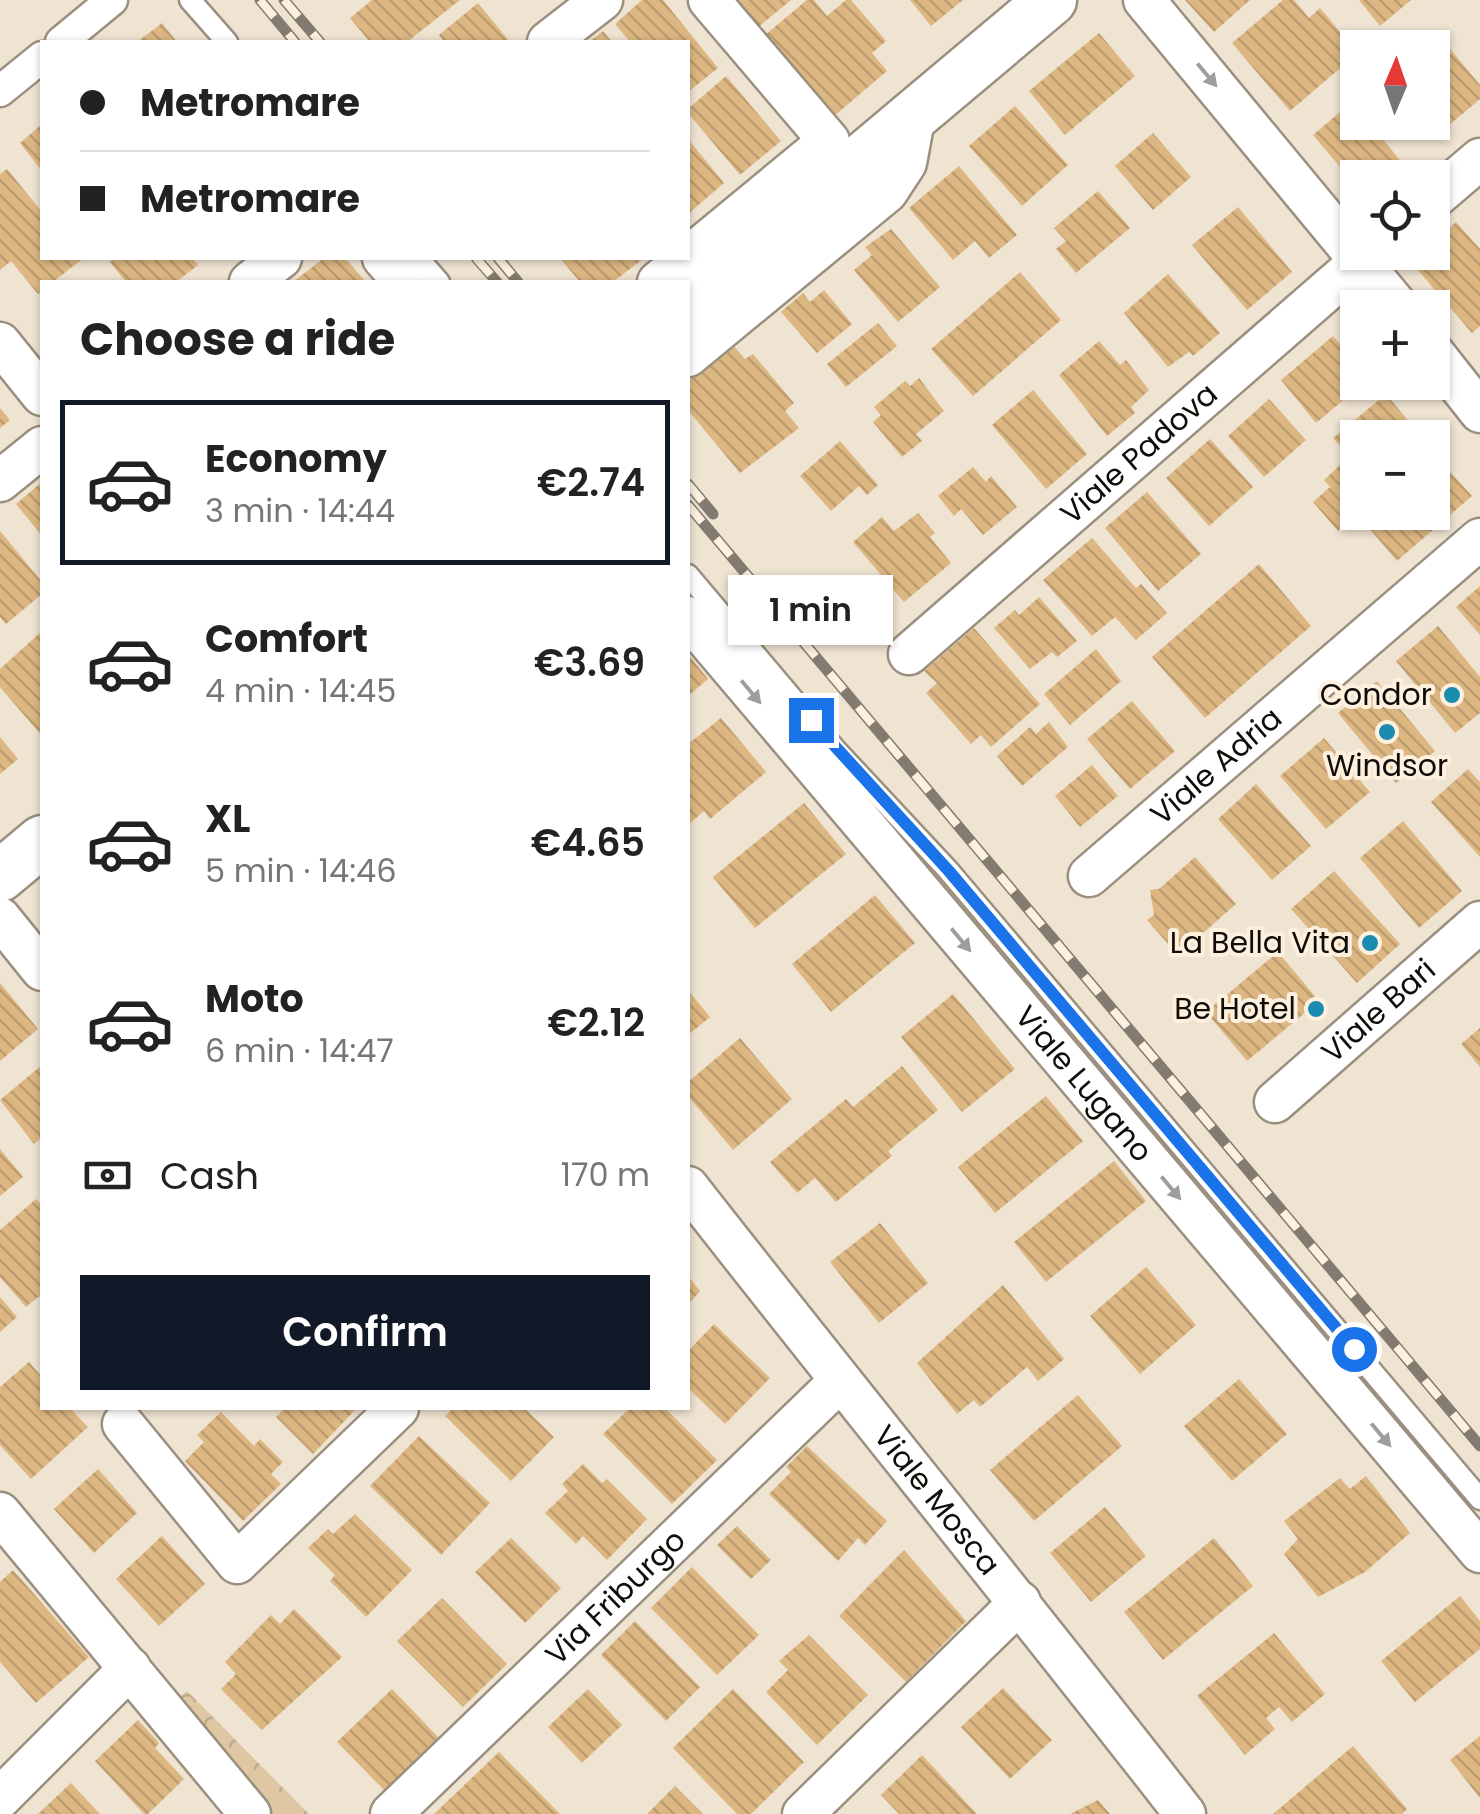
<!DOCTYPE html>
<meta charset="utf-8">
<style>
body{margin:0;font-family:Poppins,sans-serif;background:#f2f2f2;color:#222;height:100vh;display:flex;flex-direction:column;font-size:38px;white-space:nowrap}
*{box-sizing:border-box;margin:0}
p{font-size:32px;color:#767676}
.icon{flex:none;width:55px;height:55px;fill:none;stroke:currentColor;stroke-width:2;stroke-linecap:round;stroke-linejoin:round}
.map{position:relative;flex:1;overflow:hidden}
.sheet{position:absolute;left:40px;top:280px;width:650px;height:1130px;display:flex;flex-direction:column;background:#fff;border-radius:0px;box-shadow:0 2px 8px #0004}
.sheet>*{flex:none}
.hud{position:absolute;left:40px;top:40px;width:650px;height:220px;border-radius:0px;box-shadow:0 2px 8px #0004;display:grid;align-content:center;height:220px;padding:0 40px;background:#fff}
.needle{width:65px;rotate:2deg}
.fabs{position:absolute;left:1340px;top:30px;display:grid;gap:20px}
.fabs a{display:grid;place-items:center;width:110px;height:110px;border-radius:0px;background:#fff;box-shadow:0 2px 8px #0004;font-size:50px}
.end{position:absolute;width:45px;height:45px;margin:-22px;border:12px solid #1a73e8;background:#fff;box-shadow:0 0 0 5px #fff}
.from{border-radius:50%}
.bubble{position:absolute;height:70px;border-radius:0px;background:#fff;box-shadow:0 2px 8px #0004;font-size:32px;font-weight:600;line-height:70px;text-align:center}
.hud b{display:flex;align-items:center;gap:35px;height:95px;font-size:38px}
.hud b+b{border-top:2px solid #e0e0e0}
.hud i{width:25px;height:25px;background:#222}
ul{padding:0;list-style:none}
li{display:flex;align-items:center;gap:30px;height:165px;margin:0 20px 15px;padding:0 20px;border:5px solid transparent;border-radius:0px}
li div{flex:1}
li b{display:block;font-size:38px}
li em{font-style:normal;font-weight:600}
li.on{border-color:#111827}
li>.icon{width:90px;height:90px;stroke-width:1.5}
h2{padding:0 40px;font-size:45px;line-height:120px}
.pay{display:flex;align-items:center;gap:25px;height:110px;padding:0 40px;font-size:38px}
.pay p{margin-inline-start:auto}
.cta{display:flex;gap:20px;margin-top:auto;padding:20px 40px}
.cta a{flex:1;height:115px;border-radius:0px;background:#111827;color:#fff;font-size:40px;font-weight:600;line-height:115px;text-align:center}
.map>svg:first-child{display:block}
</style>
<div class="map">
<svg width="1480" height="1814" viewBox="0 0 1480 1814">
<defs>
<pattern id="forest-crowns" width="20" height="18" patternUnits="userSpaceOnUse" patternTransform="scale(2.5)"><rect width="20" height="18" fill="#e0c7a3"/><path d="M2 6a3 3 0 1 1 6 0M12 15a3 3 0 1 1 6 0" fill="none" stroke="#bfaa8b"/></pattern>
<pattern id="building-back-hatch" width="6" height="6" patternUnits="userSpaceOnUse" patternTransform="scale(2.5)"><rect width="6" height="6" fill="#ddb782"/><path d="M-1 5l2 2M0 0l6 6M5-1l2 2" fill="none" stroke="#bd9c6f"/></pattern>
</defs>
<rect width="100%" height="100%" fill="#efe3d2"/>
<!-- forest -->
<path fill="url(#forest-crowns)" d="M187,1691L309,1814H256L171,1704Z"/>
<!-- building -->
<g fill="url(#building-back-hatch)">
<path d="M372,0H460L407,42H370L350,18Z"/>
<path d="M642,0H663L718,68L688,92V42H630L615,24Z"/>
<path d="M723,0H791L751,33Z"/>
<path d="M807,0H814L827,16L846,0H851L886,41L872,53L887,71L833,117L765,35Z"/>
<path d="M910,0H963L931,26Z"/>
<path d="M1185,0H1250L1214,32Z"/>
<path d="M1283,0H1294L1309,18L1320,8L1358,53L1290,111L1232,43Z"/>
<path d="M1359,0H1411L1380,26Z"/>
<path d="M478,3L510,42H444L439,35Z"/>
<path d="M162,23L177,42H137Z"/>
<path d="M603,31L612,42H589Z"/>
<path d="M1436,32L1480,85V99L1442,131L1432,120V48H1418Z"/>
<path d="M1099,33L1135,76L1065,135L1029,91Z"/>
<path d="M726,76L781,141L740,175L688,113V109Z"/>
<path d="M1352,102L1358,109V122H1369L1407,169L1397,178H1358V188L1313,135Z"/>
<path d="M1015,106L1068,165L1022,206L969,146Z"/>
<path d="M42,124V171L20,143Z"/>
<path d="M1153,133L1191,177L1153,210L1115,166Z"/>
<path d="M688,139L724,183L688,214Z"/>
<path d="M959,166L1017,235L989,258L975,241L953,260L909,208Z"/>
<path d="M7,169L42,212V258L81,260L53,282H42V291L38,294L11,261L0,270V174Z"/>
<path d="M1098,191L1130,228L1076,273L1056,249L1066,241L1054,228Z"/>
<path d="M1238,207L1292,272L1247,310L1192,245Z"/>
<path d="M1456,222L1480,249V326L1472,333L1411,262L1422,252H1432V244Z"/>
<path d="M891,229L940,287L898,322L854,270L872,255L865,247Z"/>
<path d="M115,258H192L198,265L176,282H126L110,262Z"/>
<path d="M324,258H345L366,282H293Z"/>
<path d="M560,258H644L613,282H580Z"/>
<path d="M1020,272L1061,320L973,396L931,349Z"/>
<path d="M1168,274L1220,333L1193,356L1189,352L1168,367L1124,313Z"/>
<path d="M824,290L852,324L817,353L781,312L803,293L810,302Z"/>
<path d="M878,323L897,346L846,387L827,364Z"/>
<path d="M1333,336L1358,365V382H1365L1316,423L1281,380Z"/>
<path d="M1099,341L1120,365L1126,360L1149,390L1131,407L1135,413L1107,436L1059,375Z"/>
<path d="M732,344L745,359L753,354L794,403L785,411L799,428L740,473L688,410V381Z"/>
<path d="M919,378L944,411L916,434L922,441L902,457L873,422L881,415L874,407L905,381L910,386Z"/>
<path d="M1033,390L1087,454L1046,489L992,425Z"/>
<path d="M1386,394L1420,435L1417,438H1358V466L1333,438Z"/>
<path d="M1269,399L1306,440L1264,477L1228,436Z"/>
<path d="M0,408L10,420L0,428Z"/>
<path d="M1210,439L1253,487L1209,526L1166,478Z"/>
<path d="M840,441L878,485L867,495L859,486L831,511L800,476Z"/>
<path d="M1432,452L1472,496L1397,561L1357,514L1338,531L1313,502L1330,487L1324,480L1340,465L1358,486V512H1432Z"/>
<path d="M973,467L986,482L991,476L1017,507L983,535L961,509L954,516L938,496Z"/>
<path d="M42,482V536L16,504Z"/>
<path d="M1147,492L1201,554L1158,591L1105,528Z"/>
<path d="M918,513L935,533L930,537L951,563L904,602L853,542L882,517L894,531Z"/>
<path d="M0,531L42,582V594L6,624L0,617Z"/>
<path d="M1092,538L1136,588L1141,584L1167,613L1136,640L1115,617L1092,636L1043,580Z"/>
<path d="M1259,564L1311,626L1205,718L1152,657Z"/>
<path d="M1480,586V635L1456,607Z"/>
<path d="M1039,597L1077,641L1057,657L1052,652L1030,669L994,628L1015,610L1019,615Z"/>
<path d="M1438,626L1480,677V713L1455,733L1396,661Z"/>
<path d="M974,628L1040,704L991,747L981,735L971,744L926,693L937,683L924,671Z"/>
<path d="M42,631V736L0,687V669Z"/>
<path d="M1096,649L1121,681L1070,725L1044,694Z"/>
<path d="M688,654L708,679L688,696Z"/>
<path d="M1377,681L1435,751L1396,783L1338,713Z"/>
<path d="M1132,701L1175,751L1130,789L1087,739Z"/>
<path d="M721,718L766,772L710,819L704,811L688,825V744Z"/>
<path d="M1049,722L1068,747L1022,786L997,756L1030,727L1036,734Z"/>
<path d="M0,737L18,759L0,774Z"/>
<path d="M1324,738L1370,792L1326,829L1280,776Z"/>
<path d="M1092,765L1118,796L1080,827L1055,796Z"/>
<path d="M1468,769L1480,782V857L1431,802Z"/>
<path d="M1256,784L1311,846L1272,880L1218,819Z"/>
<path d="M804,803L846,854L755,928L713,877Z"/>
<path d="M1403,821L1462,891L1419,928L1360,858Z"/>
<path d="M1195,857L1236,904L1178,955L1147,920L1154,915L1150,890L1159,889Z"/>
<path d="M1334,871L1400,944L1357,983L1291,909Z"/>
<path d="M875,895L915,943L831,1012L792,964Z"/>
<path d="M1278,952L1319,1001L1247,1061L1206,1012Z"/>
<path d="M0,983L38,1029L0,1061Z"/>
<path d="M688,990L710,1017L688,1035Z"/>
<path d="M953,994L1015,1069L962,1112L901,1037Z"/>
<path d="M1480,1028V1067L1461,1044Z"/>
<path d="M740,1038L792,1099L733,1150L688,1096V1082Z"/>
<path d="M42,1065V1137L34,1144L0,1100Z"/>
<path d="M902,1066L938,1110L888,1151L892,1156L836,1202L815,1178L797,1193L770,1162L846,1099L853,1107Z"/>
<path d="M1046,1096L1083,1141L995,1213L958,1167Z"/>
<path d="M0,1149L23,1177L0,1196Z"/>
<path d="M1114,1161L1146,1201L1046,1282L1014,1242Z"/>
<path d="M36,1199L42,1205V1294L26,1307L0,1277V1230Z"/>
<path d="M880,1223L928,1283L879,1323L830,1262Z"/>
<path d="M1146,1267L1196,1325L1140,1374L1090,1316Z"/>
<path d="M688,1276L700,1291L688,1305Z"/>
<path d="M1003,1285L1064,1359L1038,1381L1027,1367L980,1407L974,1400L957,1414L917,1363Z"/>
<path d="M0,1297L17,1317L0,1332Z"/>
<path d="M714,1324L770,1378L725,1424L688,1388V1351Z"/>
<path d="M29,1362L42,1377V1408H70L88,1427L31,1479L0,1445V1387Z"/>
<path d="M1239,1379L1287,1434L1232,1481L1184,1426Z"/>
<path d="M1078,1395L1122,1446L1034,1521L990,1470Z"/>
<path d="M285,1408H357L313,1454L276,1417Z"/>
<path d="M453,1408H524L554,1437L511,1481L445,1416Z"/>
<path d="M630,1408H665L717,1460L672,1504L603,1434Z"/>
<path d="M221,1412L254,1446L260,1439L283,1462L271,1474L281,1484L243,1521L185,1461L204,1442L197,1435Z"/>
<path d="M419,1436L490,1503L441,1555L370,1486Z"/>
<path d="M807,1446L887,1521L865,1545L858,1538L838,1561L769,1494L791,1472L786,1467Z"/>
<path d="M583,1464L602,1483L607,1479L647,1519L607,1560L583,1536L576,1544L545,1513L568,1491L562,1484Z"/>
<path d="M98,1469L137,1513L94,1553L54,1509Z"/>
<path d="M1366,1476L1410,1533L1365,1572L1318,1597L1284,1554L1298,1539L1284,1521L1340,1478L1350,1489Z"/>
<path d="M1105,1507L1146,1556L1091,1602L1050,1553Z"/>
<path d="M355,1514L412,1570L366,1617L330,1581L335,1575L308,1548L328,1529L333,1534Z"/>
<path d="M737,1526L771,1560L751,1579L717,1545Z"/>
<path d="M162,1536L205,1584L159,1626L116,1579Z"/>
<path d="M511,1538L561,1588L525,1623L475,1572Z"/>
<path d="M1214,1538L1253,1586L1163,1660L1124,1612Z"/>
<path d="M904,1550L966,1621L906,1682L839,1616Z"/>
<path d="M692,1567L759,1635L717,1675L651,1608Z"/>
<path d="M13,1570L89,1657L36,1703L0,1662V1582Z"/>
<path d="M1460,1596L1480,1621V1649L1415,1702L1381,1661Z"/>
<path d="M442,1598L507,1664L463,1707L397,1641Z"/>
<path d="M294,1609L342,1657L262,1730L221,1689L236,1674L225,1662L271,1615L280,1624Z"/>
<path d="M635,1621L700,1687L666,1721L601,1655Z"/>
<path d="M1274,1633L1325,1694L1292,1722L1279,1707L1266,1718L1275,1729L1245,1755L1197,1696Z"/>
<path d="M809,1635L868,1695L817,1745L766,1692L788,1670L779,1661Z"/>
<path d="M1003,1688L1052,1740L1010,1779L961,1727Z"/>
<path d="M392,1689L440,1739L386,1792L337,1742Z"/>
<path d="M588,1689L622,1725L582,1763L548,1727Z"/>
<path d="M733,1689L804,1762L751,1814H737L673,1748Z"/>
<path d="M138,1720L159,1743L155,1748L184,1779L148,1814H144L95,1761Z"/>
<path d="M1480,1736V1798L1450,1760Z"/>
<path d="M1353,1746L1407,1809L1402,1814H1273Z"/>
<path d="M499,1752L560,1814H434Z"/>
<path d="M922,1755L977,1814H899L881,1795Z"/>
<path d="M71,1783L100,1814H38Z"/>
<path d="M675,1786L703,1814H647Z"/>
<path d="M1098,1800L1110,1814H1070Z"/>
</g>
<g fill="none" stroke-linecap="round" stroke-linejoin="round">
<!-- service casing -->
<g stroke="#9b8f7f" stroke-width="25">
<g id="service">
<path d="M190,0L227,42"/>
<path d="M418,258L439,282"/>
<path d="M688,575L835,749L948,870L1480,1499"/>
</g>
</g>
<!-- pedestrian casing -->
<g stroke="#9b8f7f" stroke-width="35">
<g id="pedestrian">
<path d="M61,42L112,0"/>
<path d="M0,91L42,57"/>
</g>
</g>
<!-- minor casing -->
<g stroke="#9b8f7f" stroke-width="45">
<g id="minor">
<path d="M1144,0L1399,308"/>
<path d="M548,42L602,0"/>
<path d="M1432,200L1480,159"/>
<path d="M383,258L404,282"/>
<path d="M250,282L281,258"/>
<path d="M658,282L829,141L709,0"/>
<path d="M0,343L42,395"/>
<path d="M1432,351L1480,412"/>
<path d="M688,356L887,192L906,163L915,114"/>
<path d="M0,481L42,447"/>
<path id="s1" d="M688,617L1480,1552"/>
<path id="s2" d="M909,654L1371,252"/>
<path id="s3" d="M1089,876L1480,539"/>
<path d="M0,918L42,970"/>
<path id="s4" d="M1275,1102L1480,922"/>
<path id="s5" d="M688,1187C852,1397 1021,1603 1185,1814"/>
<path d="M123,1424L237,1563L398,1408"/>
<path d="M0,1513L250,1814"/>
<path d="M0,1798L130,1668"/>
<path id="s6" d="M391,1814L840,1381"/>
<path d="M803,1814L1020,1602"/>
</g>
</g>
<!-- tertiary casing -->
<g stroke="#9b8f7f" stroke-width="55">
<g id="tertiary">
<path d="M688,305L1051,0"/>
<path d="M0,876L42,841"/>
</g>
</g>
<!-- service -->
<use href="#service" stroke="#fff" stroke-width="20"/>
<!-- pedestrian -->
<use href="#pedestrian" stroke="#fff" stroke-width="30"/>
<!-- minor -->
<use href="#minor" stroke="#fff" stroke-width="40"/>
<!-- tertiary -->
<use href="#tertiary" stroke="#fff" stroke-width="50"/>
<!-- rail casing -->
<g stroke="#837b6f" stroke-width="11">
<g id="rail">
<path d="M260,0L295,42"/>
<path d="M284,0L320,42"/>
<path d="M476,258L497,282"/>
<path d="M498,258L518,282"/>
<path d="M688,484L713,514"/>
<path d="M688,505L1480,1446"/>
</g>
</g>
<!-- rail -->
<use href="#rail" stroke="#fdf0df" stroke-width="8" stroke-dasharray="22" stroke-linecap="butt"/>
</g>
<!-- one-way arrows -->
<defs><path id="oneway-solid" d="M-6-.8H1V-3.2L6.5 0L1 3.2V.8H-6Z" transform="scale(2.5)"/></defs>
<g fill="#9f9e9c">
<use href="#oneway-solid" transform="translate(1207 75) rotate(50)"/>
<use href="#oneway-solid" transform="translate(751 692) rotate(50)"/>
<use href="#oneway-solid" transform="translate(961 940) rotate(50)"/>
<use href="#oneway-solid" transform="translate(1171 1188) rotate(50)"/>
<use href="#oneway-solid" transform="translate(1381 1435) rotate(50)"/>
</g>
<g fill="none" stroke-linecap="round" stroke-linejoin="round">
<!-- route -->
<path stroke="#1a73e8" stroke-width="12" d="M811,720L948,870L1354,1349"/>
</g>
<!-- markers -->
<g fill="#1a8cb0" stroke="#fdf0df" stroke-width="4">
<circle cx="1452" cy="695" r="10"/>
<circle cx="1387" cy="732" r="10"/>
<circle cx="1370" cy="943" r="10"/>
<circle cx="1316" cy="1009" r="10"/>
</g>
<g text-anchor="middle" stroke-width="8" stroke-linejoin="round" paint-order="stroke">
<!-- street labels -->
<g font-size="30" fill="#100c07" stroke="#fdf0df">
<text dy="10" stroke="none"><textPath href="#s2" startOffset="305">Viale Padova</textPath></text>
<text dy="10" stroke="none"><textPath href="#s3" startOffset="168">Viale Adria</textPath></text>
<text dy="10" stroke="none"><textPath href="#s4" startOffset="138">Viale Bari</textPath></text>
<text dy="10" stroke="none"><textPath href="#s1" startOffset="612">Viale Lugano</textPath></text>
<text dy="10" stroke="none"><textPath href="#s5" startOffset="400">Viale Mosca</textPath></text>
<text dy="10" stroke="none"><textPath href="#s6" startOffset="312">Via Friburgo</textPath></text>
</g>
<!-- poi labels -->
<g font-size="30" fill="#100c07" stroke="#fdf0df" text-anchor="end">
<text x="1432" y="705">Condor</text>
<text x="1387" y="776" text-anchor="middle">Windsor</text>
<text x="1350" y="953">La Bella Vita</text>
<text x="1296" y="1019">Be Hotel</text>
</g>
</g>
</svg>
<div class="fabs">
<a><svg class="needle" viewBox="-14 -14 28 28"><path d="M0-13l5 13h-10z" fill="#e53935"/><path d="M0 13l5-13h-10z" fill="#767676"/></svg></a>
<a><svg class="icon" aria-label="locate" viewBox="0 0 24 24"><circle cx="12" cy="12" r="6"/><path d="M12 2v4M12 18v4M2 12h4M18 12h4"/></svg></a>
<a>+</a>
<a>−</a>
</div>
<i class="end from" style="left:1354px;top:1349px"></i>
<i class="end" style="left:811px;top:720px"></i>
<div class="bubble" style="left:728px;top:575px;width:165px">1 min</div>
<div class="hud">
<b><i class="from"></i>Metromare</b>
<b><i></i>Metromare</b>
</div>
<section class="sheet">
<h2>Choose a ride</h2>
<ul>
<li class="on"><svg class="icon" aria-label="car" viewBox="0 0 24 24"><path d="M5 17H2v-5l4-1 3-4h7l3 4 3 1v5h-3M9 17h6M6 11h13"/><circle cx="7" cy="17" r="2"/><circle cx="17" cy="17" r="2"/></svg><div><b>Economy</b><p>3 min · 14:44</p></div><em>€2.74</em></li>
<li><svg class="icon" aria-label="car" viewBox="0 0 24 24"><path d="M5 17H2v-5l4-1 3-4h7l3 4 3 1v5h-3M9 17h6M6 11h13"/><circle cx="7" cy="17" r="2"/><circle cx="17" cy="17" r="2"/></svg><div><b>Comfort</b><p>4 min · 14:45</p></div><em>€3.69</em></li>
<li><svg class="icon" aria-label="car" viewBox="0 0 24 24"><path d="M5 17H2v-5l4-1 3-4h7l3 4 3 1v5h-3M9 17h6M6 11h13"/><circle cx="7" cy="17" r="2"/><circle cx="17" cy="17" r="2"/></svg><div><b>XL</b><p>5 min · 14:46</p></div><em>€4.65</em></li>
<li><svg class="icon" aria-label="car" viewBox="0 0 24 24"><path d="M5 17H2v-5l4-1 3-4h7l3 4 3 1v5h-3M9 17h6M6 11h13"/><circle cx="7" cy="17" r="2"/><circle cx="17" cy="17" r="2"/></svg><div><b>Moto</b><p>6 min · 14:47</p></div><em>€2.12</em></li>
</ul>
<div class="pay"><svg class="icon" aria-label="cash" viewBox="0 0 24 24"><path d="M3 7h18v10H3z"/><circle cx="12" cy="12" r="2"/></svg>Cash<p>170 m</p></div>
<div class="cta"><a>Confirm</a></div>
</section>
</div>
